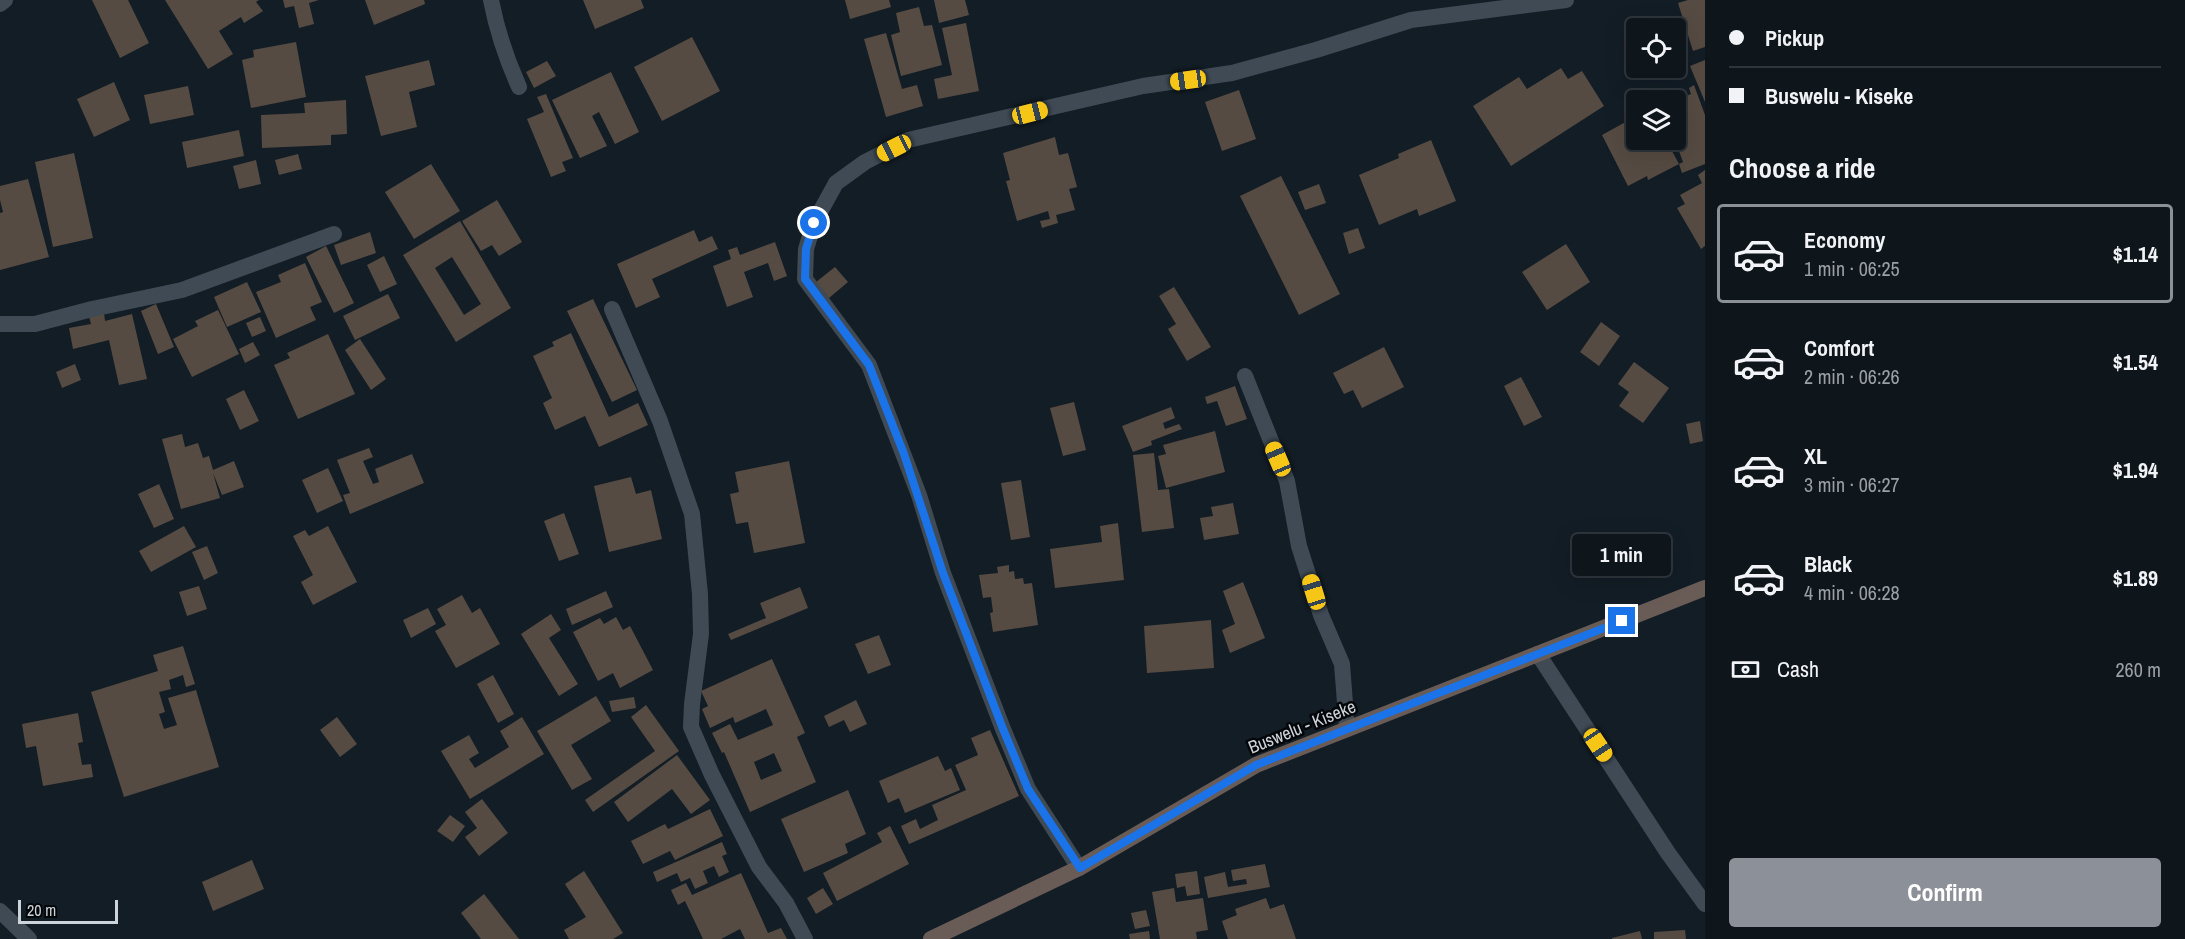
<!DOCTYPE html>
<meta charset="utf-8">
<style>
body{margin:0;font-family:"Archivo Narrow",sans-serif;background:#1c2329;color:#f1f3f6;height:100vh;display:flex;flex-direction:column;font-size:22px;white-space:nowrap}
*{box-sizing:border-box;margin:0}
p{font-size:20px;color:#9b9fa3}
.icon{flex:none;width:33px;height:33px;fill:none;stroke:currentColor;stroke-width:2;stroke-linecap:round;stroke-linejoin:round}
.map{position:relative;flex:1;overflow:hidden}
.panel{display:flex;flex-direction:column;background:#0e161c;width:480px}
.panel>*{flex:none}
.guide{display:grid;align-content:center;height:132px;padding:0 24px;background:#0e161c}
.buttons{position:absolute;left:1626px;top:18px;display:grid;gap:12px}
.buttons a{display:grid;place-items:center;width:60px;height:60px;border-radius:6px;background:#0e161c;box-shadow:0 6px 24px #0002,0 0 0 2px #2e353b;font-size:30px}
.scale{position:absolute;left:18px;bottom:15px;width:100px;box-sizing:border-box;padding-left:6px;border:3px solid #cdd3d9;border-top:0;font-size:16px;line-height:21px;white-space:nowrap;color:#cdd3d9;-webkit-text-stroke:4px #04070a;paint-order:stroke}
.end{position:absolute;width:27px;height:27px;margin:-14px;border:8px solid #1a73e8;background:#fff;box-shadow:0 0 0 3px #fff}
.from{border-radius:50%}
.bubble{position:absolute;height:42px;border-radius:6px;background:#0e161c;box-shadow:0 6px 24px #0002,0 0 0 2px #2e353b;font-size:20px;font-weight:800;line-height:42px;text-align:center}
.car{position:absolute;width:18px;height:36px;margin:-18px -9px;border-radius:8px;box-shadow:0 0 4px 2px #0007;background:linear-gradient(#f5c518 24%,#345 0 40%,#f5c518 0 76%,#345 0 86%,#f5c518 0)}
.guide b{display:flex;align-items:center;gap:21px;height:57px;font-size:22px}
.guide b+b{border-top:2px solid #2e353b}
.guide i{width:15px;height:15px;background:#f1f3f6}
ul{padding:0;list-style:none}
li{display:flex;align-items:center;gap:18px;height:99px;margin:0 12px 9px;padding:0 12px;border:3px solid transparent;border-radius:6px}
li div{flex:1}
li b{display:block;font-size:22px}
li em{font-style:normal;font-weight:800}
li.current{border-color:#8c9099}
li>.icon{width:54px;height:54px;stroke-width:1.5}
h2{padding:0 24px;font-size:27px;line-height:72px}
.pay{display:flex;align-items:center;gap:15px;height:66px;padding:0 24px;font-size:22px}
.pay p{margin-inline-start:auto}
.action{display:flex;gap:12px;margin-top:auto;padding:12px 24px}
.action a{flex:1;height:69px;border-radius:6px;background:#8c9099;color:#fff;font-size:24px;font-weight:800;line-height:69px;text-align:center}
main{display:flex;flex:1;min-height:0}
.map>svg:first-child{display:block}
</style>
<main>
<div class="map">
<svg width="1705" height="939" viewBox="0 0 1705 939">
<rect width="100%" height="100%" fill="#131d25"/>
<!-- building -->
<g fill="#564b42" fill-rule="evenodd">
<path d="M92,0H128L149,43L120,58Z"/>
<path d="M165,0H259L256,2L263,11L244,23L241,17L219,31L233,54L208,69Z"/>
<path d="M283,0H319L309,3L314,24L299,28L294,6L285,8Z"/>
<path d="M365,0H424L425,4L374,25Z"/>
<path d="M583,0H641L644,8L595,29Z"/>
<path d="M845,0H889L891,7L850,19Z"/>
<path d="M934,0H965L969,15L939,23Z"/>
<path d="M1688,0H1705V47L1693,51L1678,3Z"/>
<path d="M919,7L924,26L932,25L942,65L901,76L891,35L900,32L896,13Z"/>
<path d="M966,23L979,91L938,99L934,79L952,75L942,28Z"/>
<path d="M886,33L902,89L917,85L923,106L886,117L864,39Z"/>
<path d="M692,37L720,91L662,121L634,67Z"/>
<path d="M296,42L306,97L251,108L242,60L254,57L253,50Z"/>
<path d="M429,60L435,85L409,92L417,127L381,136L365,76Z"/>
<path d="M1705,60V102L1690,66Z"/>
<path d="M547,61L556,76L534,88L526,72Z"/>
<path d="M1561,68L1568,79L1582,71L1604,106L1511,166L1473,106L1519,77L1527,89Z"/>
<path d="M611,72L639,132L615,144L599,112L592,116L607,146L580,158L552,100Z"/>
<path d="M114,82L130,120L94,137L77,99Z"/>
<path d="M1694,85L1705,115V164L1682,173L1679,164L1683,162L1675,140L1676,100L1691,94L1689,88Z"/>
<path d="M188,86L194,115L150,124L144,95Z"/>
<path d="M1239,90L1256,139L1222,151L1205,102Z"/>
<path d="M546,94L573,158L562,162L566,171L551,177L527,119L544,112L537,97Z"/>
<path d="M346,100L347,134L331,135V145L262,148L261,115L305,113L304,103Z"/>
<path d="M1631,119L1636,126V140H1666L1679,164L1648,180L1647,176L1628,186L1602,135Z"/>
<path d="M239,130L244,156L187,168L182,142Z"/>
<path d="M1055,137L1059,155L1068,153L1077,187L1069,189L1075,210L1056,215L1058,223L1042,228L1040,221L1050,219L1048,211L1017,221L1006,181L1010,180L1003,153Z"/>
<path d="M1431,140L1456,201L1419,216L1417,209L1379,225L1359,175L1399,158L1398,154Z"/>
<path d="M74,153L93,238L53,247L35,162Z"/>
<path d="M298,154L302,169L279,175L275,160Z"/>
<path d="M256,160L261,184L239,189L233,166Z"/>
<path d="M431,164L460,211L414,239L385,192Z"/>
<path d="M1705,170V246L1701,249L1677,208L1685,204L1680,195L1702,183L1698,175Z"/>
<path d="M1281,176L1340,294L1299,315L1240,196Z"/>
<path d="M28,179L49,257L0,270V213L3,212L0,200V186Z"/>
<path d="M1319,184L1326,203L1305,210L1298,192Z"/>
<path d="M497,200L522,242L499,256L492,245L481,251L462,221Z"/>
<path d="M460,221L511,308L456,342L403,255ZM452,257L481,304L464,315L435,268Z"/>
<path d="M1358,228L1365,248L1349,254L1343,233Z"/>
<path d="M694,230L699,242L712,236L718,249L652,279L660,297L636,308L617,264Z"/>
<path d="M370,232L376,253L341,265L334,245Z"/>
<path d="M775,242L787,276L774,281L768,263L744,272L753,297L727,307L713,266L731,259L728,250L737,247L740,255Z"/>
<path d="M1566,244L1590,282L1547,310L1522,272Z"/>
<path d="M326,246L354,303L334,313L306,257Z"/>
<path d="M384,256L397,284L380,292L367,265Z"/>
<path d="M305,263L322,302L310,307L316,320L276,338L256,292L281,282L278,275Z"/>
<path d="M835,267L848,282L829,298L816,282Z"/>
<path d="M247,282L261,312L227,327L214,297Z"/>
<path d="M1174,287L1211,347L1187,361L1168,329L1176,324L1159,296Z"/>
<path d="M388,294L400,318L355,340L343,316Z"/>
<path d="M593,299L637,390L612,402L567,311Z"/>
<path d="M156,304L174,347L158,354L141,311Z"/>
<path d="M218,310L239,354L192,377L173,339L198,326L195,321Z"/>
<path d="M104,313L105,321L132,314L147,379L119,385L109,340L73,349L69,328L91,324L89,316Z"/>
<path d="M260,317L266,331L252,337L246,323Z"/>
<path d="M1601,322L1620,336L1599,366L1580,352Z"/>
<path d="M571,333L609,417L638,403L648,425L599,447L585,416L555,430L543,403L552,398L533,356L554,346L552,342Z"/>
<path d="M328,334L355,394L298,419L274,365L290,358L287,353Z"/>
<path d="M360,339L386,379L371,390L345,350Z"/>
<path d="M253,342L260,355L245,363L239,349Z"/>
<path d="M1384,347L1404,387L1362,408L1353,390L1344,394L1333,373Z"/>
<path d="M1634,362L1669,388L1643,423L1619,406L1629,392L1618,384Z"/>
<path d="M75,364L81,380L62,388L56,372Z"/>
<path d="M1521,377L1542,417L1524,426L1504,386Z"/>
<path d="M1235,386L1247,419L1226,426L1217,401L1207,404L1205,397Z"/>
<path d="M244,390L259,421L240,430L226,399Z"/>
<path d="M1074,402L1086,450L1063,456L1050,408Z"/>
<path d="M1171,407L1175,418L1163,423L1165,429L1179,424L1182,429L1151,441L1152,445L1133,452L1122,426Z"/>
<path d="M1700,421L1703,441L1690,444L1686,424Z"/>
<path d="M1215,431L1225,472L1166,488L1158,456L1166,454L1163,445Z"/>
<path d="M182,434L185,447L198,443L203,458L209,456L213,470L234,461L244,487L222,495L213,473L220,498L181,509L162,439Z"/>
<path d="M369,448L373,457L363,461L373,484L379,482L375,469L412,454L424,483L350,514L343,495L350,493L337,460Z"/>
<path d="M1154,453L1158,490L1169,489L1174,528L1142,532L1133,455Z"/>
<path d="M789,461L805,543L754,553L748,522L736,524L730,494L739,492L735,472Z"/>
<path d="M328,468L343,501L317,513L302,480Z"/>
<path d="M631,477L636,494L651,490L662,539L609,552L594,486Z"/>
<path d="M1021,480L1030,537L1011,540L1001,483Z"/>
<path d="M159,484L174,519L154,528L138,494Z"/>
<path d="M1233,503L1239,534L1204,540L1200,518L1213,516L1211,507Z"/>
<path d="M564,513L579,554L559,561L544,521Z"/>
<path d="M1118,523L1124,580L1055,588L1050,549L1102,542L1100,526Z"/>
<path d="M184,526L196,547L151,572L139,551Z"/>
<path d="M328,526L357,582L313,605L301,582L313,575L293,536L305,530L309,536Z"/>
<path d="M207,546L218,573L204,580L192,552Z"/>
<path d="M1009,565V572L1014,571L1015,579L1023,578L1024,584L1032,583L1038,625L993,632L990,613L993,612L991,597L983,598L979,575L998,573L997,567Z"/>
<path d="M1243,582L1265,638L1230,653L1222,630L1235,624L1223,591Z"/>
<path d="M199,586L207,609L187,616L179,592Z"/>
<path d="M800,587L808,608L731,640L728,634L766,618L760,603Z"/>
<path d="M606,591L613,607L572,625L566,609Z"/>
<path d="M462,595L472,613L480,608L500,644L456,668L435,631L446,625L437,609Z"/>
<path d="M428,608L436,624L411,638L403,620Z"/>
<path d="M551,614L561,630L549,638L578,684L559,696L521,634Z"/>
<path d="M616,617L623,630L630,626L653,670L620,688L613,673L598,681L573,632L600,618L604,624Z"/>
<path d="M1211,620L1214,668L1147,673L1144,626Z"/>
<path d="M879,635L891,665L868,674L855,644Z"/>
<path d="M183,646L195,684L186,687L183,675L169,680L171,689L159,692L165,712L159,714L164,729L177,725L168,698L196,690L219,767L124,797L91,692L158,671L153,655Z"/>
<path d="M772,659L805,733L797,737L816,782L750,812L724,752L722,753L712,733L730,724L738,740L773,725L766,709L735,723L733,717L710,728L702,709L708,706L701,691ZM774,753L782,771L761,780L754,762Z"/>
<path d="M493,675L514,714L498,723L477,684Z"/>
<path d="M596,696L611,721L571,745L592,779L572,790L537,731Z"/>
<path d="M634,697L636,708L612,712L609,701Z"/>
<path d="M856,700L867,724L850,732L844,720L829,727L824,716Z"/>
<path d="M646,705L679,751L593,812L585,800L655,751L631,717Z"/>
<path d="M78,713L83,742L78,743L82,765L91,764L93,777L43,786L36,746L26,748L22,724Z"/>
<path d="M337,717L357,744L340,757L320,730Z"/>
<path d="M522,717L544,754L470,799L441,751L469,735L479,753L469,759L475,768L509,747L500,731Z"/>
<path d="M990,730L1019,796L909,844L901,826L916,819L920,829L938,820L932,805L966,790L955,765L978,755L971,738Z"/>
<path d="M677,755L710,800L691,814L672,789L628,822L614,802Z"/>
<path d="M938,756L945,771L951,768L960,790L905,813L899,798L888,803L879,781Z"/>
<path d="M848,790L866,834L845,844L848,853L804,872L781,819Z"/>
<path d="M482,799L508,833L479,856L465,837L477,828L465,812Z"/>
<path d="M710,809L723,836L675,860L670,851L643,864L631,841L665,824L668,829Z"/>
<path d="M450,815L465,826L453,842L437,831Z"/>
<path d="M890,826L909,864L837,901L823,873L882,842L877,833Z"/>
<path d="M722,842L727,854L722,856L729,872L719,877L714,866L703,871L708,883L695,889L690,878L681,882L677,873L657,882L653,872Z"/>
<path d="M252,860L264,889L213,911L202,882Z"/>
<path d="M1265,864L1270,887L1208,898L1204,877L1225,872L1228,887L1247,884L1246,879L1233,881L1231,870Z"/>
<path d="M584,871L623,933L613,939H569L564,930L586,917L565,884Z"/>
<path d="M1197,871L1200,894L1187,896L1185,886L1177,888L1175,874Z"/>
<path d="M741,873L768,933L781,928L787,939H745L740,929L721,939H703L685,901L678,905L671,890L686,883L692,895Z"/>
<path d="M823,888L833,904L816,914L807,898Z"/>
<path d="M1174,888L1176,902L1203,898L1208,930L1196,932L1197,939H1160L1152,892Z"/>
<path d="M484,894L519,939H481L461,913Z"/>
<path d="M1266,898L1270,909L1284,904L1296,939H1228L1222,921L1237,915L1235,909Z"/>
<path d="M1146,910L1150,926L1135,929L1131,913Z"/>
<path d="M1685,930L1686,939H1654V932Z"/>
<path d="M1149,931L1150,939H1130L1129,934Z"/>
<path d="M1640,931L1642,939H1612V938Z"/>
</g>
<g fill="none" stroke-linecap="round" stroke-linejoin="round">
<!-- minor -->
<g stroke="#3f4a54" stroke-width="16">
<path d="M491,0C497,31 506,58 519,87"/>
<path d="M0,4L5,0"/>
<path d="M612,309L660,421L692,514L700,594L701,634L692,704L691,727L712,775L759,867L786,903L805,939"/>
<path d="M0,324H35L92,309L182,290L334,234"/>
<path d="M1245,376L1287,481L1299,546L1321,615L1342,664L1347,729"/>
<path d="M1538,654L1668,853L1705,904"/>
<path d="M1079,868L1028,789L1003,729L943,573L919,495L869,365L805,279L806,249L814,223L836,183L865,162L908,140L1143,86L1232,73L1316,50L1411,20L1566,0"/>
<path d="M0,911L29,939"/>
</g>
<!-- secondary -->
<path stroke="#695c57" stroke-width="16" d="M931,939L1079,868L1256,765L1705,588"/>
</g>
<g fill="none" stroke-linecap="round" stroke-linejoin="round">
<!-- route -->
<path stroke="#1a73e8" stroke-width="8" d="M814,223L806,249L805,279L869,365L904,454L943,573L1003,729L1028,789L1080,868L1256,765L1622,621"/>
</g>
<g text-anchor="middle" stroke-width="5" stroke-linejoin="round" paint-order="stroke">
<!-- street labels -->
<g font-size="18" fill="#cdd3d9" stroke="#04070a">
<text transform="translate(1302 727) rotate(-22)" y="6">Buswelu - Kiseke</text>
</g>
</g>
</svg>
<div class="buttons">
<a><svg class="icon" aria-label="locate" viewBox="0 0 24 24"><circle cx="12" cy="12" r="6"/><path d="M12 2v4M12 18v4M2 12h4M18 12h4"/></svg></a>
<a><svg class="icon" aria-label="layers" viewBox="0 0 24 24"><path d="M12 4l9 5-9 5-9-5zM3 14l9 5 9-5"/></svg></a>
</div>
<div class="scale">20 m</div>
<i class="end from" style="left:814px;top:223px"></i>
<i class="end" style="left:1622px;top:621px"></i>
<div class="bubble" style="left:1572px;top:534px;width:99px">1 min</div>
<i class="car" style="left:1188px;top:80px;rotate:262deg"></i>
<i class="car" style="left:1030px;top:113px;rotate:76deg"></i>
<i class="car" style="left:894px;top:148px;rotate:243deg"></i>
<i class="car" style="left:1278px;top:459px;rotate:337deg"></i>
<i class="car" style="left:1314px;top:592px;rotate:343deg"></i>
<i class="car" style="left:1598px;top:745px;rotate:146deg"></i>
</div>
<section class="panel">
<div class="guide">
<b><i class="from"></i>Pickup</b>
<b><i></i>Buswelu - Kiseke</b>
</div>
<h2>Choose a ride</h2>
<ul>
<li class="current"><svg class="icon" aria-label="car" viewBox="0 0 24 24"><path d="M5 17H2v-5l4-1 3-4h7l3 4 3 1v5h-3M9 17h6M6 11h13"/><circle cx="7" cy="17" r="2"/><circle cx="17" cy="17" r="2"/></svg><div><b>Economy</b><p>1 min · 06:25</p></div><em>$1.14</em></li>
<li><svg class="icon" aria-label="car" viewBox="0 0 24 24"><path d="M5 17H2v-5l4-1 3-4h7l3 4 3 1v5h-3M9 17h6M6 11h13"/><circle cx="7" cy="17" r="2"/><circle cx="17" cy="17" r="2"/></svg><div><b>Comfort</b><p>2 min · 06:26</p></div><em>$1.54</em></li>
<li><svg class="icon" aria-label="car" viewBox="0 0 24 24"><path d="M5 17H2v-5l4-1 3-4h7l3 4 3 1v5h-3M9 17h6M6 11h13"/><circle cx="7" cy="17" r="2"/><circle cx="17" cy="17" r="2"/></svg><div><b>XL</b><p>3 min · 06:27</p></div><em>$1.94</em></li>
<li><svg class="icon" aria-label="car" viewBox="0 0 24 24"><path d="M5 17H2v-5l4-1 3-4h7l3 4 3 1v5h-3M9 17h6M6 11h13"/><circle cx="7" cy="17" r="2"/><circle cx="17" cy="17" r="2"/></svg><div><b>Black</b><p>4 min · 06:28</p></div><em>$1.89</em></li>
</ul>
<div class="pay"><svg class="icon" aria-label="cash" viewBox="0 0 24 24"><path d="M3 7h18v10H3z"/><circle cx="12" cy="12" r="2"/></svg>Cash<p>260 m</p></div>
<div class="action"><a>Confirm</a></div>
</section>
</main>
